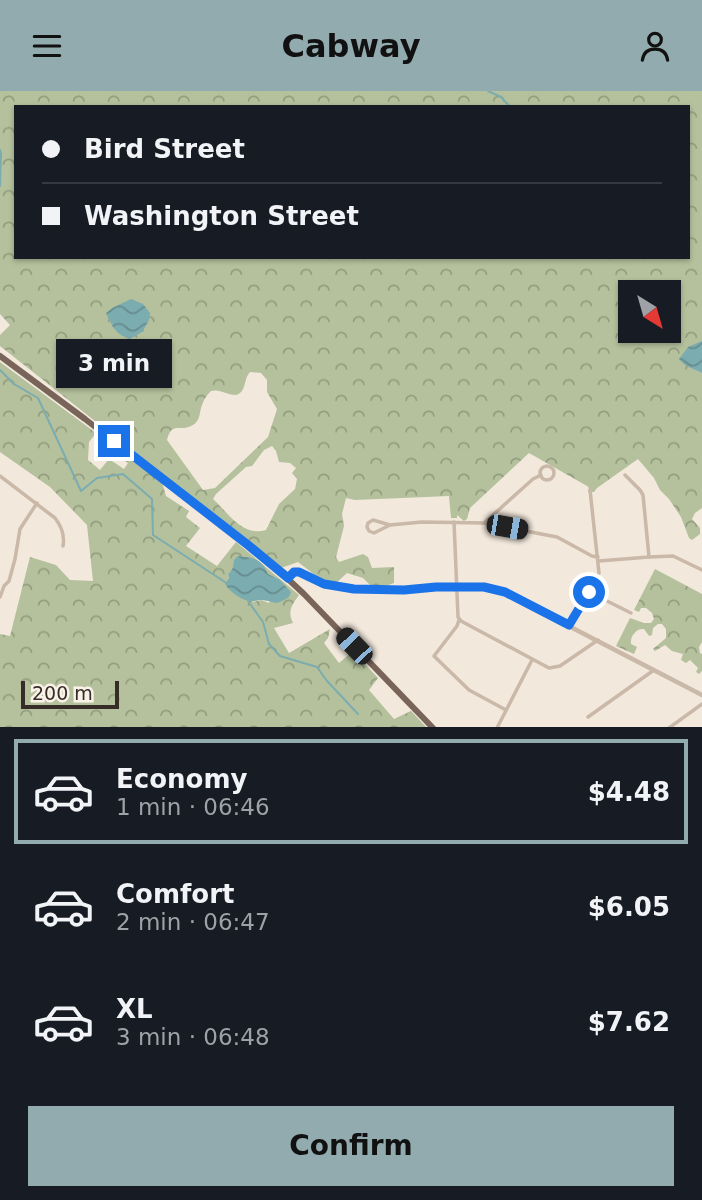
<!DOCTYPE html>
<meta charset="utf-8">
<style>
body{margin:0;font-family:"DejaVu Sans",sans-serif;background:#20242c;color:#f1f3f6;height:100vh;display:flex;flex-direction:column;font-size:26px;white-space:nowrap}
*{box-sizing:border-box;margin:0}
p{font-size:23px;color:#9ea1a6}
.icon{flex:none;width:38px;height:38px;fill:none;stroke:currentColor;stroke-width:2;stroke-linecap:round;stroke-linejoin:round}
.map{position:relative;height:636px;overflow:hidden}
.sheet{display:flex;flex-direction:column;background:#171b24;flex:1}
.sheet>*{flex:none}
.hud{position:absolute;left:14px;top:14px;width:676px;height:154px;border-radius:0px;box-shadow:0 2px 5px #0004;display:grid;align-content:center;height:154px;padding:0 28px;background:#171b24}
.needle{width:46px;rotate:143deg}
.buttons{position:absolute;left:618px;top:189px;display:grid;gap:14px}
.buttons a{display:grid;place-items:center;width:63px;height:63px;border-radius:0px;background:#171b24;box-shadow:0 2px 5px #0004;font-size:35px}
.scale{position:absolute;left:21px;bottom:18px;width:98px;box-sizing:border-box;padding-left:7px;border:4px solid #372d28;border-top:0;font-size:19px;line-height:24px;white-space:nowrap;color:#372d28;-webkit-text-stroke:5px #faf2e9;paint-order:stroke}
.end{position:absolute;width:32px;height:32px;margin:-16px;border:9px solid #1a73e8;background:#fff;box-shadow:0 0 0 4px #fff}
.from{border-radius:50%}
.bubble{position:absolute;height:49px;border-radius:0px;background:#171b24;box-shadow:0 2px 5px #0004;font-size:23px;font-weight:600;line-height:49px;text-align:center}
.car{position:absolute;width:21px;height:42px;margin:-21px -10px;border-radius:9px;box-shadow:0 0 5px 2px #0007;background:linear-gradient(#222 24%,#8ab4d8 0 40%,#222 0 76%,#8ab4d8 0 86%,#222 0)}
.hud b{display:flex;align-items:center;gap:24px;height:66px;font-size:26px}
.hud b+b{border-top:2px solid #363941}
.hud i{width:18px;height:18px;background:#f1f3f6}
ul{padding:12px 0 0;list-style:none}
li{display:flex;align-items:center;gap:21px;height:105px;margin:0 14px 10px;padding:0 14px;border:4px solid transparent;border-radius:0px}
li div{flex:1}
li b{display:block;font-size:26px}
li em{font-style:normal;font-weight:600}
li.selected{border-color:#92abaf}
li>.icon{width:63px;height:63px;stroke-width:1.5}
.primary-button{display:flex;gap:14px;margin-top:auto;padding:14px 28px}
.primary-button a{flex:1;height:80px;border-radius:0px;background:#92abaf;color:#111;font-size:28px;font-weight:600;line-height:80px;text-align:center}
header{display:flex;justify-content:space-between;align-items:center;height:91px;padding:0 28px;background:#92abaf;color:#111;font-size:32px;font-weight:600}
.map>svg:first-child{display:block}
</style>
<header><svg class="icon" aria-label="menu" viewBox="0 0 24 24"><path d="M4 6h16M4 12h16M4 18h16"/></svg>Cabway<svg class="icon" aria-label="person" viewBox="0 0 24 24"><circle cx="12" cy="8" r="4"/><path d="M4 21q1-7 8-7t8 7"/></svg></header>
<div class="map">
<svg width="702" height="637" viewBox="0 0 702 637">
<defs>
<pattern id="forest-crowns" width="20" height="18" patternUnits="userSpaceOnUse" patternTransform="scale(1.75)"><rect width="20" height="18" fill="#b4c19c"/><path d="M2 6a3 3 0 1 1 6 0M12 15a3 3 0 1 1 6 0" fill="none" stroke="#939d7f"/></pattern>
<pattern id="water-waves" width="16" height="10" patternUnits="userSpaceOnUse" patternTransform="scale(1.75)"><rect width="16" height="10" fill="#7bacaf"/><path d="M0 5q4-4 8 0t8 0" fill="none" stroke="#668c8e"/></pattern>
</defs>
<rect width="100%" height="100%" fill="#f2e8dc"/>
<!-- forest -->
<g fill="url(#forest-crowns)" fill-rule="evenodd">
<path d="M0,0H702V417L695,422L692,428L700,437V443L692,449L689,447L681,426L669,408L660,399L654,387L638,368L597,397L594,401H588L589,397L587,395L529,362L470,417L467,428L464,430L457,424V427H451L449,405L355,409L346,407L342,423L344,435L336,466L339,471L363,463L368,466L372,477L394,476V492L375,499L363,487L347,482L335,493L324,491L298,471L281,477L0,255V244L10,234L0,223ZM16,16H688V166H16ZM630,201H668V240H630ZM250,281L261,282L267,289V301L277,318L268,346L215,397L203,399L167,349C172,329 180,342 193,334C201,329 199,321 202,314C204,308 207,304 211,300C222,297 232,308 240,302C246,297 244,287 250,281ZM272,355L276,360L279,371L290,372L296,377L292,382L297,388L295,398L279,413L266,439C243,446 229,423 213,408L216,403L246,376L252,375L264,359Z"/>
<path d="M0,271L96,342L89,351L88,369L100,379L109,368L124,378L128,372L116,363L119,360L162,391L166,405L189,420L186,426L200,437L186,455L217,475L236,451L299,504C292,514 287,520 293,532L274,537L289,562L330,538L328,547L324,552L339,572L353,560L378,587L369,599L394,628L411,620L426,636H0V543L10,545L30,466L56,474L70,489L93,490L87,434L50,396L0,361ZM238,465C251,466 262,470 268,483L279,488L269,512L261,509L253,511L226,493L229,487L228,483L232,480Z"/>
<path d="M655,478L702,503V551L699,556L700,562L702,563V580L699,583L696,581L698,577L690,569L686,572L681,569L683,563L672,560L665,554L655,560L653,558L666,547V538L662,533H658L653,537L652,544L649,545L644,538C636,537 630,545 631,553L637,556L634,563L616,555L630,527L644,532H651L654,528L652,522L646,517H641L639,521L634,519Z"/>
</g>
<!-- water -->
<g fill="url(#water-waves)">
<path d="M131,208L143,213L150,222L149,229L144,238V240L128,249L127,246C116,245 110,231 106,222L112,217Z"/>
<path d="M702,250V282C693,277 686,277 679,268L688,256Z"/>
<path d="M238,465C252,466 262,468 268,483L279,488L291,501L289,506C273,516 276,510 261,509C257,509 253,511 249,510C240,508 230,501 225,493L229,487L228,483C234,478 233,475 234,469Z"/>
</g>
<g fill="none" stroke-linecap="round" stroke-linejoin="round">
<!-- stream -->
<g stroke="#7bacaf" stroke-width="2">
<path d="M488,0L501,6L510,16"/>
<path d="M0,59L1,62L0,95"/>
<path d="M0,279L14,293L38,307L81,400L97,387L123,383L152,408L153,444L228,493"/>
<path d="M248,510L263,531L269,553L280,565L317,576L327,590L358,623"/>
</g>
<!-- minor -->
<g stroke="#cab8a8" stroke-width="3.5">
<circle cx="547" cy="382" r="7"/>
<path d="M0,385L55,427C62,436 65,444 63,455"/>
<path d="M454,431L458,526L461,530L549,577L560,575L598,549"/>
<path d="M484,432L533,388L541,384"/>
<path d="M390,434L373,429L368,432L367,436L369,440L374,442L390,434L422,431L484,432L557,446L592,465L598,466"/>
<path d="M649,466L673,465L702,479"/>
<path d="M599,470L649,466L643,404L640,399L625,384"/>
<path d="M589,501L631,522"/>
<path d="M0,506L4,495L9,490L15,468L20,438L37,412"/>
<path d="M459,529L457,535L434,565L469,599L506,619"/>
<path d="M569,534L597,488L599,482L590,399"/>
<path d="M588,626L654,579"/>
<path d="M497,637L532,569"/>
<path d="M669,637L702,613"/>
</g>
<!-- tertiary -->
<path stroke="#cab8a8" stroke-width="4.5" d="M288,487L294,482L299,481L324,493L354,498L404,499L476,496L499,499L702,604"/>
<!-- primary -->
<path stroke="#796459" stroke-width="6" d="M0,265L85,328L274,475L304,503L433,637"/>
</g>
<g fill="none" stroke-linecap="round" stroke-linejoin="round">
<!-- route -->
<path stroke="#1a73e8" stroke-width="9" d="M114,350L248,454L288,487L294,481H299L324,493L354,498L404,499L436,496H484L505,501L569,534L589,501"/>
</g>
</svg>
<div class="buttons">
<a><svg class="needle" viewBox="-14 -14 28 28"><path d="M0-13l5 13h-10z" fill="#e53935"/><path d="M0 13l5-13h-10z" fill="#9ea1a6"/></svg></a>
</div>
<div class="scale">200 m</div>
<i class="end from" style="left:589px;top:501px"></i>
<i class="end" style="left:114px;top:350px"></i>
<div class="bubble" style="left:56px;top:248px;width:116px">3 min</div>
<i class="car" style="left:507px;top:436px;rotate:100deg"></i>
<i class="car" style="left:354px;top:555px;rotate:316deg"></i>
<div class="hud">
<b><i class="from"></i>Bird Street</b>
<b><i></i>Washington Street</b>
</div>
</div>
<section class="sheet">
<ul>
<li class="selected"><svg class="icon" aria-label="car" viewBox="0 0 24 24"><path d="M5 17H2v-5l4-1 3-4h7l3 4 3 1v5h-3M9 17h6M6 11h13"/><circle cx="7" cy="17" r="2"/><circle cx="17" cy="17" r="2"/></svg><div><b>Economy</b><p>1 min · 06:46</p></div><em>$4.48</em></li>
<li><svg class="icon" aria-label="car" viewBox="0 0 24 24"><path d="M5 17H2v-5l4-1 3-4h7l3 4 3 1v5h-3M9 17h6M6 11h13"/><circle cx="7" cy="17" r="2"/><circle cx="17" cy="17" r="2"/></svg><div><b>Comfort</b><p>2 min · 06:47</p></div><em>$6.05</em></li>
<li><svg class="icon" aria-label="car" viewBox="0 0 24 24"><path d="M5 17H2v-5l4-1 3-4h7l3 4 3 1v5h-3M9 17h6M6 11h13"/><circle cx="7" cy="17" r="2"/><circle cx="17" cy="17" r="2"/></svg><div><b>XL</b><p>3 min · 06:48</p></div><em>$7.62</em></li>
</ul>
<div class="primary-button"><a>Confirm</a></div>
</section>
